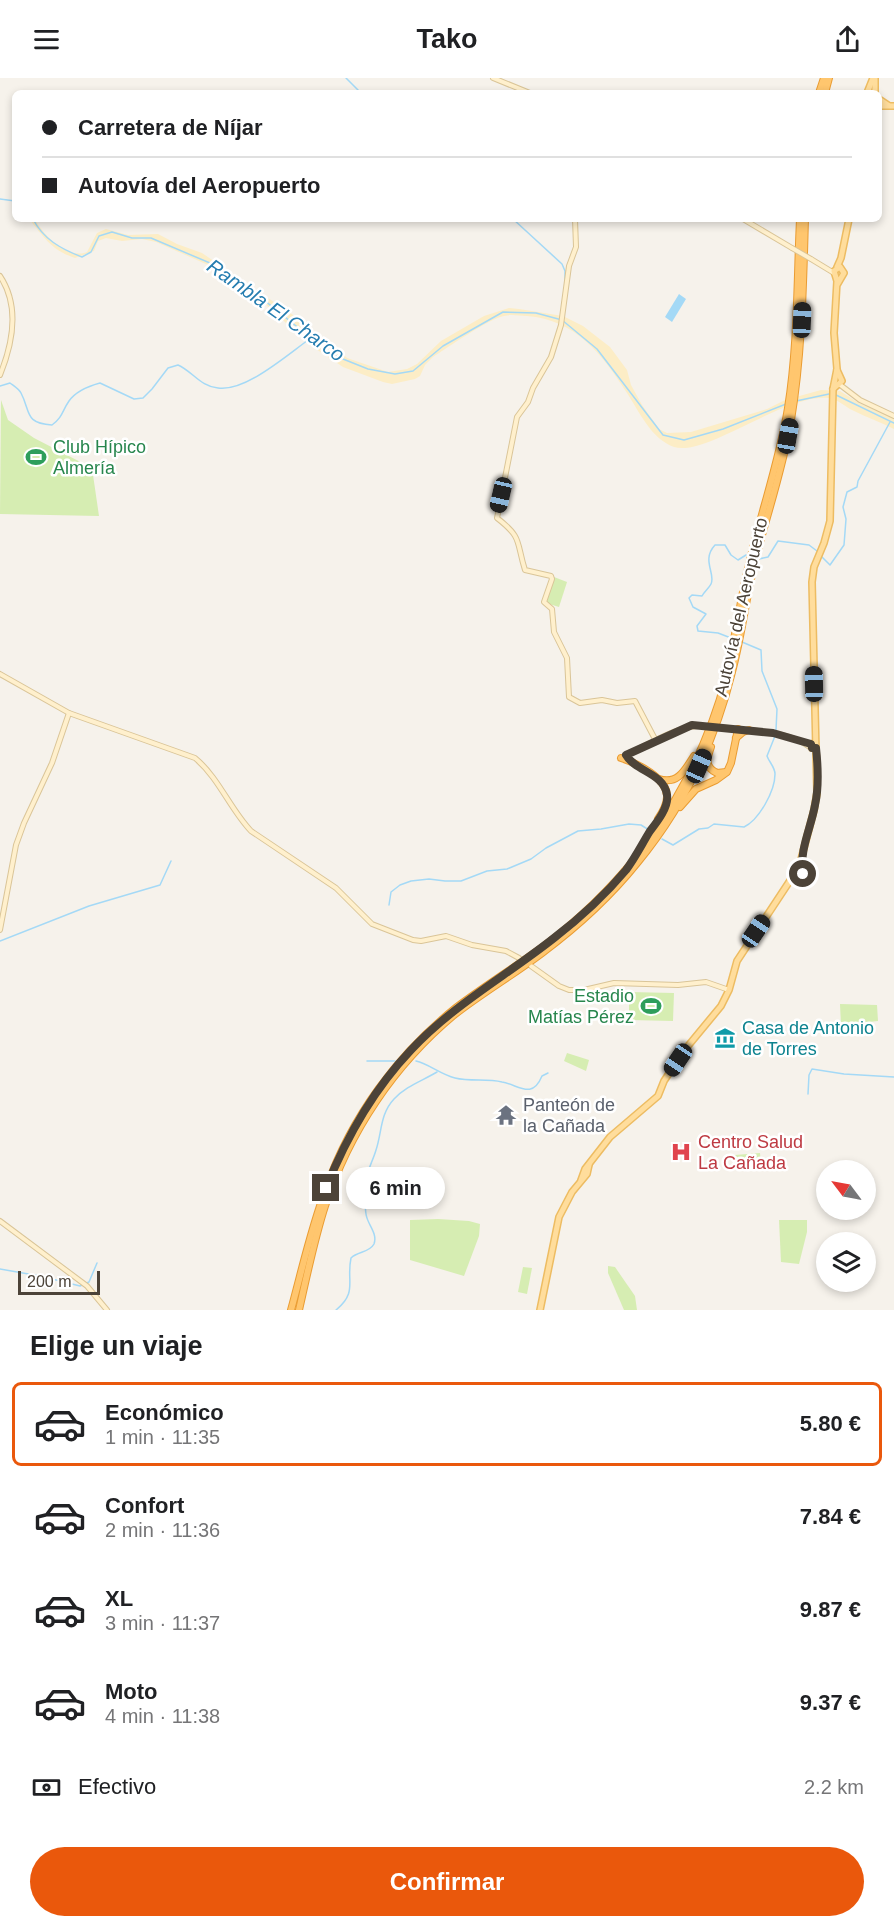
<!DOCTYPE html>
<html lang="es">
<meta charset="utf-8">
<style>
body{margin:0;font-family:Helvetica,sans-serif;background:#f6f6f6;color:#202124;height:100vh;display:flex;flex-direction:column;font-size:22px;white-space:nowrap}
*{box-sizing:border-box;margin:0}
p{font-size:20px;color:#757577}
.icon{flex:none;width:33px;height:33px;fill:none;stroke:currentColor;stroke-width:2;stroke-linecap:round;stroke-linejoin:round}
.map{position:relative;height:1232px;overflow:hidden}
.details{display:flex;flex-direction:column;background:#fff;flex:1}
.details>*{flex:none}
.top-card{position:absolute;left:12px;top:12px;width:870px;height:132px;border-radius:9px;box-shadow:0 3px 9px #0003;display:grid;align-content:center;height:132px;padding:0 30px;background:#fff}
.needle{width:39px;rotate:302deg}
.fabs{position:absolute;left:816px;top:1082px;display:grid;gap:12px}
.fabs a{display:grid;place-items:center;width:60px;height:60px;border-radius:50%;background:#fff;box-shadow:0 3px 9px #0003;font-size:30px}
.scale{position:absolute;left:18px;bottom:15px;width:82px;box-sizing:border-box;padding-left:6px;border:3px solid #4c4338;border-top:0;font-size:16px;line-height:21px;white-space:nowrap;color:#4c4338;-webkit-text-stroke:4px #fff;paint-order:stroke}
.end{position:absolute;width:27px;height:27px;margin:-14px;border:8px solid #4c4338;background:#fff;box-shadow:0 0 0 3px #fff}
.from{border-radius:50%}
.bubble{position:absolute;height:42px;border-radius:21px;background:#fff;box-shadow:0 3px 9px #0003;font-size:20px;font-weight:800;line-height:42px;text-align:center}
.car{position:absolute;width:18px;height:36px;margin:-18px -9px;border-radius:8px;box-shadow:0 0 4px 2px #0007;background:linear-gradient(#222 24%,#8ab4d8 0 40%,#222 0 76%,#8ab4d8 0 86%,#222 0)}
.top-card b{display:flex;align-items:center;gap:21px;height:57px;font-size:22px}
.top-card b+b{border-top:2px solid #e0e0e0}
.top-card i{width:15px;height:15px;background:#202124}
ul{padding:0;list-style:none}
li{display:flex;align-items:center;gap:18px;height:84px;margin:0 12px 9px;padding:0 18px;border:3px solid transparent;border-radius:9px}
li div{flex:1}
li b{display:block;font-size:22px}
li em{font-style:normal;font-weight:800}
li.selected{border-color:#ea580c}
li>.icon{width:54px;height:54px;stroke-width:1.5}
h2{padding:0 30px;font-size:27px;line-height:72px}
.pay{display:flex;align-items:center;gap:15px;height:66px;padding:0 30px;font-size:22px}
.pay p{margin-inline-start:auto}
.action{display:flex;gap:12px;margin-top:auto;padding:12px 30px}
.action a{flex:1;height:69px;border-radius:36px;background:#ea580c;color:#fff;font-size:24px;font-weight:800;line-height:69px;text-align:center}
header{display:flex;justify-content:space-between;align-items:center;height:78px;padding:0 30px;background:#fff;font-size:27px;font-weight:800}
.map>svg:first-child{display:block}
</style>
<header><svg class="icon" aria-label="menu" viewBox="0 0 24 24"><path d="M4 6h16M4 12h16M4 18h16"/></svg>Tako<svg class="icon" aria-label="share" viewBox="0 0 24 24"><path d="M12 15V3M7 8l5-5 5 5M5 13v7h14v-7"/></svg></header>
<div class="map">
<svg width="894" height="1232" viewBox="0 0 894 1232">
<rect width="100%" height="100%" fill="#f6f2eb"/>
<!-- green -->
<g fill="#d6edb2">
<path d="M1,322L8,342L34,360L92,390L99,438L0,436Z"/>
<path d="M554,499L567,504L559,529L546,525Z"/>
<path d="M629,914L674,915L673,943L629,942Z"/>
<path d="M840,926L877,927L878,943L841,947Z"/>
<path d="M567,975L589,982L586,993L564,983Z"/>
<path d="M760,1075L761,1086L736,1087L735,1077Z"/>
<path d="M438,1141L469,1143L480,1146L479,1158L464,1198L410,1182V1142Z"/>
<path d="M779,1142H807V1154L799,1186L781,1184Z"/>
<path d="M608,1188L615,1189L635,1218L637,1232H624L608,1195Z"/>
<path d="M523,1189L532,1190L527,1216L518,1214Z"/>
</g>
<!-- sand -->
<path fill="#fcedc6" d="M29,141H35C43,157 67,182 87,174L97,155L106,151L128,157L158,156L177,166L202,175L299,241L313,256L339,272L347,280L388,294L407,291L417,286L441,263L484,238L509,230L519,231L563,238L583,248L610,269L627,292L631,307L642,327L659,351L667,355L691,354L767,331L785,322L821,312L840,313L859,325L894,340V351C880,344 866,339 852,332C844,328 838,321 828,320C784,316 706,379 674,369C651,361 639,333 627,315C602,276 576,242 527,238C519,238 511,236 504,238C490,240 447,270 433,279L425,287L420,298L415,301L392,306L383,304L343,289L310,267L262,223L215,190L156,164L142,161L122,163L106,160L98,163L94,173L75,180C51,172 44,159 29,141Z"/>
<!-- water -->
<path fill="#a4d9f6" d="M679,216L686,221L672,244L665,239Z"/>
<g fill="none" stroke-linecap="round" stroke-linejoin="round">
<!-- stream -->
<g stroke="#a4d9f6" stroke-width="1.5">
<path d="M346,0L361,15"/>
<path d="M0,121L15,123"/>
<path d="M33,141C43,161 61,171 82,179L91,174L99,158L112,154L132,160H151L217,188L249,210L311,260L338,279L368,291L395,296L413,293L443,268L503,234L536,235L562,242L597,271L663,357L684,362L723,351L786,326"/>
<path d="M513,141L562,186L565,193V205"/>
<path d="M0,308L10,305C14,308 19,311 21,315C31,334 24,345 52,347C63,339 62,333 69,323C76,313 89,308 100,305L134,321L143,320L152,311L168,290L178,287C192,293 201,309 218,310C246,314 288,276 311,260"/>
<path d="M834,316L894,345"/>
<path d="M796,323L829,316"/>
<path d="M821,478L830,487L844,467L846,441L843,429L847,414L857,409L858,403L890,344"/>
<path d="M759,481L768,479L778,463L809,467L817,473"/>
<path d="M731,560L718,555L698,553L697,548L706,536L693,529L689,520L692,517L702,518C704,514 709,510 711,506C716,496 701,482 715,467H725L731,477L738,482L746,477"/>
<path d="M742,564L761,572L762,593L777,631L776,652"/>
<path d="M662,761L673,767L699,751L708,750L714,746L744,749C759,742 775,713 775,696C775,689 769,684 767,678L775,658"/>
<path d="M389,827L391,814L400,807L411,803L429,801L445,803H461L487,793L507,791L531,781L546,770L578,753L601,751L629,746L641,747L649,752"/>
<path d="M0,863L89,828L160,807L171,783"/>
<path d="M367,983H395"/>
<path d="M416,983C429,986 440,996 455,1000C471,1004 487,1000 502,1004C519,1007 532,1022 542,998L548,995"/>
<path d="M808,1016L809,997L812,991L844,996L894,999"/>
<path d="M0,1191L40,1198L80,1208L89,1204L97,1185"/>
<path d="M336,1232C358,1214 346,1203 351,1180C358,1173 369,1175 374,1166C378,1155 367,1146 366,1136C365,1130 365,1114 365,1108C365,1096 373,1083 376,1072C382,1054 380,1036 394,1021C406,1008 422,1003 437,994"/>
</g>
<!-- secondary casing -->
<g stroke="#dac598" stroke-width="6">
<g id="secondary">
<path d="M493,0L530,15"/>
<path d="M575,141L576,169L569,188L561,247L551,279L533,310L528,324L517,339L497,440C523,460 516,464 525,492L551,498L552,501L544,524L552,531L554,554L567,580L569,619L580,625L602,622L617,625L635,623L656,663"/>
<path d="M743,141L792,170"/>
<path d="M811,181L834,195"/>
<path d="M0,198C20,228 13,265 0,297"/>
<path d="M839,306L860,322L894,338"/>
<path d="M0,596L69,635L195,680C219,700 230,731 251,753L336,810L372,846L413,862L421,863L446,858L472,867L506,873L519,880"/>
<path d="M748,652C770,654 793,656 811,670"/>
<path d="M626,677C646,668 679,647 700,648"/>
<path d="M0,852L16,767L24,745L52,685L69,635"/>
<path d="M531,888L559,908L569,912H584L614,905L678,907L706,904L729,912"/>
<path d="M0,1143L87,1208L107,1232"/>
</g>
</g>
<!-- primary casing -->
<g stroke="#edbc62" stroke-width="8">
<g id="primary">
<path d="M875,0V15"/>
<path d="M867,15L873,0"/>
<path d="M879,21L888,27"/>
<path d="M879,28H894"/>
<path d="M837,189L841,180L849,141"/>
<path d="M833,311L842,303L837,292"/>
<path d="M812,670L811,666L815,665"/>
<path d="M790,804L803,802L802,785"/>
<path d="M581,1102L585,1091L610,1059L658,1018L664,1003L683,974L721,928L729,912L737,883L799,789L814,732L817,715L812,504L814,489L824,465L830,443L833,311L837,291L834,255L837,203L834,193L840,189L844,195L837,207"/>
<path d="M540,1232L559,1139L572,1114L587,1096L589,1087"/>
</g>
</g>
<!-- highway casing -->
<g stroke="#ea9c32" stroke-width="8">
<g id="highway">
<path d="M819,15L824,0"/>
<path d="M825,15L829,0"/>
<path d="M736,660L743,654L749,652"/>
<path d="M711,669C707,680 704,689 717,695L726,694"/>
<path d="M621,680C636,685 668,700 667,719C667,727 662,735 658,741"/>
<path d="M659,701C678,707 685,692 694,678"/>
<path d="M680,729L696,711L716,702L727,694L731,685L738,651"/>
<path d="M291,1232C302,1192 311,1150 326,1111C351,1039 398,976 457,929C481,911 506,895 530,878C566,853 599,823 628,789C673,735 708,669 726,600C734,566 739,530 747,495C759,440 779,386 788,330C798,267 797,204 800,141"/>
<path d="M299,1232C307,1197 314,1162 325,1128C349,1054 394,987 454,937C482,915 513,897 542,875C577,849 610,819 638,784C683,729 715,663 732,594C742,557 746,519 755,483C767,436 783,390 791,342C802,276 803,208 805,141"/>
</g>
</g>
<!-- secondary -->
<use href="#secondary" stroke="#fff0cd" stroke-width="4"/>
<!-- primary -->
<use href="#primary" stroke="#ffdd9c" stroke-width="5"/>
<!-- highway -->
<use href="#highway" stroke="#ffc66e" stroke-width="6"/>
<!-- secondary-bridge casing -->
<g stroke="#dac598" stroke-width="6" stroke-linecap="butt">
<g id="secondary-bridge">
<path d="M792,170L811,181"/>
<path d="M700,648L729,650"/>
</g>
</g>
<!-- secondary-bridge -->
<use href="#secondary-bridge" stroke="#fff0cd" stroke-width="4"/>
</g>
<g fill="none" stroke-linecap="round" stroke-linejoin="round">
<!-- route -->
<path stroke="#4c4338" stroke-width="8" d="M326,1110C346,1060 373,1012 411,972C453,927 506,898 554,860C580,840 605,817 626,792C635,780 642,766 650,753C657,744 669,729 667,717C664,695 636,694 626,677L692,647L773,655L811,666L812,670H816C818,688 819,709 815,727C811,750 799,772 803,796"/>
</g>
<!-- icons -->
<defs>
<g id="stadium-bare" transform="scale(1.62)"><path d="M0-5a6.5 5 0 1 0 0 10a6.5 5 0 1 0 0-10ZM-3.5-1.8h7v3.6h-7Z" fill="#2e9e5b" stroke="#fff" stroke-width="2.5" paint-order="stroke"/></g>
<g id="museum-bare" transform="scale(1.62)"><path d="M0-6L6-3V-2H-6V-3ZM-5-1h2V3h-2ZM-1-1h2V3h-2ZM3-1h2V3H3ZM-6 4H6V6H-6Z" fill="#0f9aa8" stroke="#fff" stroke-width="2.5" paint-order="stroke"/></g>
<g id="temple-bare" transform="scale(1.62)"><path d="M0-6L5-2H3V0L6.5 2.5H4V6H1.5V3h-3V6H-4V2.5H-6.5L-3 0V-2H-5Z" fill="#6b7280" stroke="#fff" stroke-width="2.5" paint-order="stroke"/></g>
<g id="hospital-bare" transform="scale(1.62)"><path d="M-5-5h3v3.5h4V-5h3V5h-3V1.5h-4V5h-3Z" fill="#e0444e" stroke="#fff" stroke-width="2.5" paint-order="stroke"/></g>
</defs>
<g fill-rule="evenodd">
<use href="#stadium-bare" x="36" y="379"/>
<use href="#stadium-bare" x="651" y="928"/>
<use href="#museum-bare" x="725" y="960"/>
<use href="#temple-bare" x="506" y="1037"/>
<use href="#hospital-bare" x="681" y="1074"/>
</g>
<g text-anchor="middle" stroke-width="5" stroke-linejoin="round" paint-order="stroke">
<!-- leisure labels -->
<g font-size="18" fill="#27864d" stroke="#fff" text-anchor="start">
<text x="53" y="375">Club Hípico<tspan x="53" dy="21">Almería</tspan></text>
<text x="634" y="924" text-anchor="end">Estadio<tspan x="634" dy="21">Matías Pérez</tspan></text>
</g>
<!-- street labels -->
<g font-size="18" fill="#4c4338" stroke="#fff">
<text transform="translate(741 529) rotate(-77)" y="6">Autovía del Aeropuerto</text>
</g>
<!-- culture labels -->
<g font-size="18" fill="#0d838f" stroke="#fff" text-anchor="start">
<text x="742" y="956">Casa de Antonio<tspan x="742" dy="21">de Torres</tspan></text>
</g>
<!-- worship labels -->
<g font-size="18" fill="#5b616d" stroke="#fff" text-anchor="start">
<text x="523" y="1033">Panteón de<tspan x="523" dy="21">la Cañada</tspan></text>
</g>
<!-- health labels -->
<g font-size="18" fill="#be3a42" stroke="#fff" text-anchor="start">
<text x="698" y="1070">Centro Salud<tspan x="698" dy="21">La Cañada</tspan></text>
</g>
<!-- water labels -->
<g font-size="20" font-style="italic" fill="#257db0" stroke="#fff">
<text transform="translate(276 232) rotate(35)" y="7">Rambla El Charco</text>
</g>
</g>
</svg>
<div class="fabs">
<a><svg class="needle" viewBox="-14 -14 28 28"><path d="M0-13l5 13h-10z" fill="#e53935"/><path d="M0 13l5-13h-10z" fill="#757577"/></svg></a>
<a><svg class="icon" aria-label="layers" viewBox="0 0 24 24"><path d="M12 4l9 5-9 5-9-5zM3 14l9 5 9-5"/></svg></a>
</div>
<div class="scale">200 m</div>
<i class="end from" style="left:803px;top:796px"></i>
<i class="end" style="left:326px;top:1110px"></i>
<div class="bubble" style="left:346px;top:1089px;width:99px">6 min</div>
<i class="car" style="left:802px;top:242px;rotate:2deg"></i>
<i class="car" style="left:788px;top:358px;rotate:10deg"></i>
<i class="car" style="left:501px;top:417px;rotate:193deg"></i>
<i class="car" style="left:814px;top:606px;rotate:359deg"></i>
<i class="car" style="left:699px;top:688px;rotate:24deg"></i>
<i class="car" style="left:756px;top:853px;rotate:34deg"></i>
<i class="car" style="left:678px;top:982px;rotate:214deg"></i>
<div class="top-card">
<b><i class="from"></i>Carretera de Níjar</b>
<b><i></i>Autovía del Aeropuerto</b>
</div>
</div>
<section class="details">
<h2>Elige un viaje</h2>
<ul>
<li class="selected"><svg class="icon" aria-label="car" viewBox="0 0 24 24"><path d="M5 17H2v-5l4-1 3-4h7l3 4 3 1v5h-3M9 17h6M6 11h13"/><circle cx="7" cy="17" r="2"/><circle cx="17" cy="17" r="2"/></svg><div><b>Económico</b><p>1 min · 11:35</p></div><em>5.80 €</em></li>
<li><svg class="icon" aria-label="car" viewBox="0 0 24 24"><path d="M5 17H2v-5l4-1 3-4h7l3 4 3 1v5h-3M9 17h6M6 11h13"/><circle cx="7" cy="17" r="2"/><circle cx="17" cy="17" r="2"/></svg><div><b>Confort</b><p>2 min · 11:36</p></div><em>7.84 €</em></li>
<li><svg class="icon" aria-label="car" viewBox="0 0 24 24"><path d="M5 17H2v-5l4-1 3-4h7l3 4 3 1v5h-3M9 17h6M6 11h13"/><circle cx="7" cy="17" r="2"/><circle cx="17" cy="17" r="2"/></svg><div><b>XL</b><p>3 min · 11:37</p></div><em>9.87 €</em></li>
<li><svg class="icon" aria-label="car" viewBox="0 0 24 24"><path d="M5 17H2v-5l4-1 3-4h7l3 4 3 1v5h-3M9 17h6M6 11h13"/><circle cx="7" cy="17" r="2"/><circle cx="17" cy="17" r="2"/></svg><div><b>Moto</b><p>4 min · 11:38</p></div><em>9.37 €</em></li>
</ul>
<div class="pay"><svg class="icon" aria-label="cash" viewBox="0 0 24 24"><path d="M3 7h18v10H3z"/><circle cx="12" cy="12" r="2"/></svg>Efectivo<p>2.2 km</p></div>
<div class="action"><a>Confirmar</a></div>
</section>
